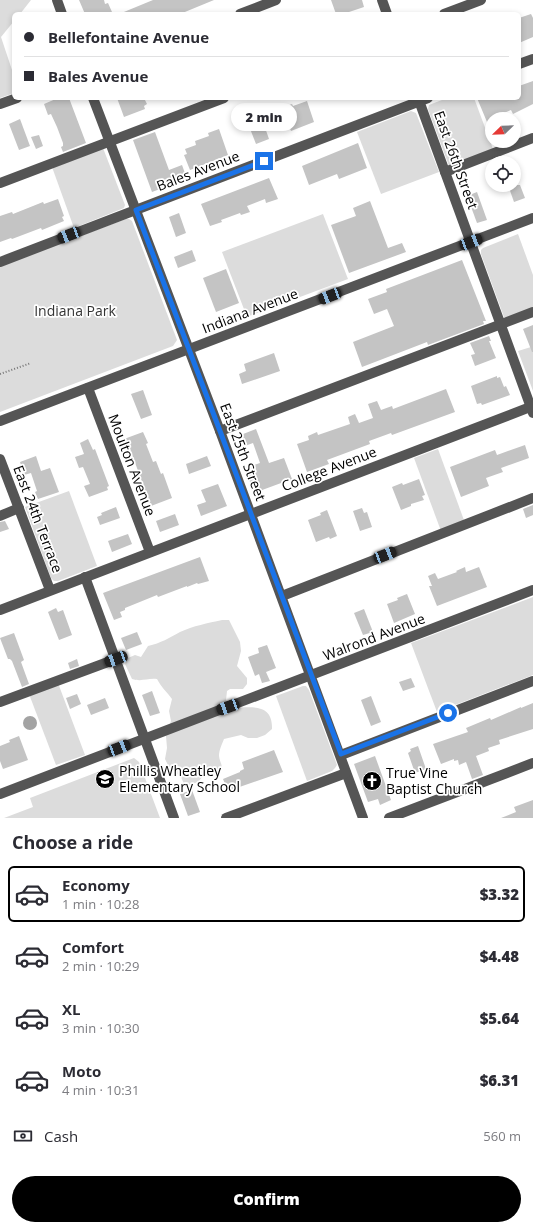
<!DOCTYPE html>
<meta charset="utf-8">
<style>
body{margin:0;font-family:"Open Sans",sans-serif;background:#f2f2f3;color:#2b2b33;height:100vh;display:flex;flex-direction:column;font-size:15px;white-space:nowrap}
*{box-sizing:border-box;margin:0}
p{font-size:13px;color:#7c7c81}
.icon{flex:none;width:22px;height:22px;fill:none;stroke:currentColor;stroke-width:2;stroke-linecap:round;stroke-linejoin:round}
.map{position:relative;height:818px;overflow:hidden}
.details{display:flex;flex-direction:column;background:#fff;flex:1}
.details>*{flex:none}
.guide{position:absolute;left:12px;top:12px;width:509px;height:88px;border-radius:6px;box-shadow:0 2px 6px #0003;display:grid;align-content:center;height:88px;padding:0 12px;background:#fff}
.needle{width:26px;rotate:247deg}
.controls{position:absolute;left:485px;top:112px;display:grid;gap:8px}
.controls a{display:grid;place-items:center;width:36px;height:36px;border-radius:50%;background:#fff;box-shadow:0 2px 6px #0003;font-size:20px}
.end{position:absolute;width:18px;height:18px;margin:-9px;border:5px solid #1a73e8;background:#fff;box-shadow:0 0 0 2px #fff}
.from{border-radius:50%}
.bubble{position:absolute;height:28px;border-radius:14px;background:#fff;box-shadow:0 2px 6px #0003;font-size:13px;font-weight:800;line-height:28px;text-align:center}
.car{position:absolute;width:12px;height:24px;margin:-12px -6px;border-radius:5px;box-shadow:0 0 3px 1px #0007;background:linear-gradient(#222 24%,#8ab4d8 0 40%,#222 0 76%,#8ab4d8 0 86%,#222 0)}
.guide b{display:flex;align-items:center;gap:14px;height:38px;font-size:15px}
.guide b+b{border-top:1px solid #e1e1e2}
.guide i{width:10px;height:10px;background:#2b2b33}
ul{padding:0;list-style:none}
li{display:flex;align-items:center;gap:12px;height:56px;margin:0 8px 6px;padding:0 4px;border:2px solid transparent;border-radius:6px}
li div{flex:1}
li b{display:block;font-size:15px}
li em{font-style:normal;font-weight:800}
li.selected{border-color:#000}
li>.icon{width:36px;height:36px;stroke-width:1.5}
h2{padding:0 12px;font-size:18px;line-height:48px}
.pay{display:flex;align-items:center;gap:10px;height:44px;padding:0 12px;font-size:15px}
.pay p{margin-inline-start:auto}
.button{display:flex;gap:8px;margin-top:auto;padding:8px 12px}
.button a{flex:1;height:46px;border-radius:24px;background:#000;color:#fff;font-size:16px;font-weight:800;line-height:46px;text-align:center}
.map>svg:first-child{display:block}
</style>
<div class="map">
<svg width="533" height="818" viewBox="0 0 533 818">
<rect width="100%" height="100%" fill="#fff"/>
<!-- green -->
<g fill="#dcdcdc">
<path d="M0,0H31L20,14H14V21L1,37L14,76V93L0,98Z"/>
<path d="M447,98H474L493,149L449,166L428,109L429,105Z"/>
<path d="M411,111L416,113L439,172L381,194L357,132Z"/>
<path d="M103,148L125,205L124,208L74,228L52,167Z"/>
<path d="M323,214L348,279L247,317L222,252Z"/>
<path d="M126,219H129L132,221L177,340L173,346L0,412V266Z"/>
<path d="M518,234L533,275V308L507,318L504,317L481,254V250L483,248Z"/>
<path d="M533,340V391L518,351L531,347Z"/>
<path d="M438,449L465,523L441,531L414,458Z"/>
<path d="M69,491L97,566L58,581H54L51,578L25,507Z"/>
<path d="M533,597V675L437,712L411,643Z"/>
<path d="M222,620H229L240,642L241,651L237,666L247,678V684L243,689H230L227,691L226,700L230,708C248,708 273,701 272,729L265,735L257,738H248L241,735L224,739C222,744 219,750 219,756C220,764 223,763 221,772L204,775L198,782L189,785L184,784L181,777L169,767L165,759L167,748L166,736L171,721L169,711L172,699C167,692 161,687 157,679C147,678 142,682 132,679L125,664L128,658L135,655L141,657L148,646C161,643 169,638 180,632C193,626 208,623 222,620Z"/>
<path d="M58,683L85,755L56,765L29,694Z"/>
<path d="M303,686H306L309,690L337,765L335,768L332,771L307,781L276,696Z"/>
<path d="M134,758L139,762L160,818H4L33,807L30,798Z"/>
</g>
<!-- water -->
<circle fill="#a3a3a3" cx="30" cy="723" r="7"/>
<!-- building -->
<g fill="#c4c4c4">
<path d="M79,0H104L105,4L108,3L112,12L105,14H85Z"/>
<path d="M153,0H214L180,14H119Z"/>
<path d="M331,0H362L364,7L349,12L350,14H336Z"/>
<path d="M531,14L533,18V37L519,43V18Z"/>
<path d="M533,81V104L513,114L511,110L496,116L498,119H492V134L477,98H519V86Z"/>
<path d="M58,98H69L86,143L63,152L61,147L63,146V143L57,127L51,114L48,115L44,104Z"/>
<path d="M117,98H144L147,104L144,106L145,109L124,117Z"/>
<path d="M307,101L314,122L291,131L289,126L286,127L279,109L292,104L293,106Z"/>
<path d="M261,116L269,139L256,144L247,121Z"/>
<path d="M20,119L30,146L19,150L9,124Z"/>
<path d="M219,129L228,155L190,170L184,155L187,154L185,149L196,145L195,141L209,136L208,133Z"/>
<path d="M155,132L169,170L182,165L186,176L167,184L168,186L152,192L133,140Z"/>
<path d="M39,135L43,146L36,149L31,137Z"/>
<path d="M358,143L367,168L339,179L337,174L309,185L302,166Z"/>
<path d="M269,178L278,199L266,203L265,199L247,206L250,212L241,215L240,213L221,220L222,222L210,226L201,204Z"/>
<path d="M508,185H520L525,198L514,202Z"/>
<path d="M477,192L487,220L477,223L467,196Z"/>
<path d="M58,199L64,216L62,217L64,221L42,230L41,228L12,239L11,238L0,242V216L12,212L13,214L43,202L44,204Z"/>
<path d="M370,201L388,248L402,243L406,252L349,273L331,225L356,216L353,208Z"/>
<path d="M179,213L186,233L176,237L169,217Z"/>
<path d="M192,250L196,261L178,268L174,257Z"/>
<path d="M462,260L486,321H483L484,324L428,345L427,342L362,367L353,342L394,326L387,309L374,314L368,299L387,292L386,289Z"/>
<path d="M226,269L239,303L216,312L203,278Z"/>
<path d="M533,325V352H532L523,329Z"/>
<path d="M489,336L491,341H489L496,358L475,366L471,355L475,354L470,343Z"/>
<path d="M274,353L280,371L242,384L239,374L246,371L244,364Z"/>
<path d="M497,376V378L500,377L504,387L506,386L510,395L482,405L481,403L477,404L471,386Z"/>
<path d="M446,389L455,412L392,435L391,433L369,441L370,444L327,460L329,464L307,472L297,444L309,440L308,436L317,432L318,435L350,424L348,417L355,414L359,423L373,418L368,404L377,401L381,410L392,406L393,409Z"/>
<path d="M143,390L152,415L141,419L131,394Z"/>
<path d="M256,429L269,463L284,458L292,479L254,493L245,468L260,463L253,443L242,447L238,436Z"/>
<path d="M143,432L148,443L146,444L153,462L156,461L161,474L163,473L172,498L151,506L130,449L129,450L124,439Z"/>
<path d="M88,439L93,450L95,449L109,486L107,487L108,490L89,497L84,486L90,484L83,467L79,468L75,457L84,454L80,443Z"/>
<path d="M525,445L529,458L501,468L503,472L486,478L489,486L461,497L450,467L495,450L497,455Z"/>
<path d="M36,456L41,471L50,468L59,492L38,499L35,492L37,491L31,473L24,475L20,462Z"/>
<path d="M207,456L211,466L189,474L186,464Z"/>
<path d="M419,479L425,495L422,496L424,500L411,504V506L401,510L392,487L402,483L403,485Z"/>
<path d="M218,484L227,506L201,516L197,505L206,502L201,490Z"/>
<path d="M533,505V515L526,518L523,509Z"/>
<path d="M116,507L120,518L100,525L97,517L102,515L101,513Z"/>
<path d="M362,508L364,513L367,512L372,527L360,531L353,511Z"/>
<path d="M327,510L337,536L330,539L329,537L316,542L308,520L321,515L320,513Z"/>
<path d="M175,514L179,525L160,532L156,521Z"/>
<path d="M5,521L9,529L0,532V522Z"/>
<path d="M128,534L132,544L112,552L108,541Z"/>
<path d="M200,557L209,581L198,584L197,583L187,587V586L158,597L157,595L125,608V610L120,612L122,617L114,620L103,593Z"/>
<path d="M465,567L466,572L479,567L487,587L437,606L429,586H432L428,576L435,573L438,579L457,572L456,571Z"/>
<path d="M407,594L415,614L394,623L387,604L398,600L397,598Z"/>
<path d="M56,608L58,612L63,610L72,635L59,640L48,612Z"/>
<path d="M364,609L373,632L363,635L354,613Z"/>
<path d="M137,632L142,644L126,650L121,638Z"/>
<path d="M14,633L24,660L21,662L29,684L22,687L12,661L10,659H8L0,638Z"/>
<path d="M267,645L276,668L266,672L270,681L262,683L259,674L255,676L248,657L259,653L258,648Z"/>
<path d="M77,659L79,666L70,669L68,663Z"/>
<path d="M411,678L415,687L403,691L399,682Z"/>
<path d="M152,691L160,713L150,716L142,695Z"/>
<path d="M77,694L81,704L70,709L66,698Z"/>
<path d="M371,696L381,722L371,726L361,700Z"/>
<path d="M105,698L109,708L91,715L87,705Z"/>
<path d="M533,703V729L499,740L500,744L488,748L489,751L476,756L483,775L472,779L466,762L459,765L458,760L454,761V759L441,764L433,744L468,732L466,728L490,718L491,720L521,707V708Z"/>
<path d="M19,736L28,760L3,769L0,761V746L10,742L9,740Z"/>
<path d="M418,746L426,769L415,773L408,753L411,751L410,749Z"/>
<path d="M274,750L283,772L228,791L223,779L240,772V771L244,769L242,762Z"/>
<path d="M375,756L391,800L380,805L378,799L368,802L354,764Z"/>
<path d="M192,790L200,812L188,816L180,794Z"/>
<path d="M533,800V818H501L516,812L514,807Z"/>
</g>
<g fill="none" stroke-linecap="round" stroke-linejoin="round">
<!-- path -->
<path stroke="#777" stroke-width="2" stroke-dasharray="1 2" stroke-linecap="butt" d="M0,374L31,363"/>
<!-- minor -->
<g stroke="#555" stroke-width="10">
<path d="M57,0L62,14"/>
<path d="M382,0L387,14"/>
<path d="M240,14L276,0"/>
<path d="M444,14L481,0"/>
<path d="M519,64L533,59"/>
<path d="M93,98L220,431L363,818"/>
<path d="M418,98L533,413"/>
<path d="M0,104L17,98"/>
<path d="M445,172L533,138"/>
<path d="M0,183L224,98"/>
<path d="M0,262L428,98"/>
<path d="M88,388L150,552"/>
<path d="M0,421L533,218"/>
<path d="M220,431L533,312"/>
<path d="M0,459L50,590"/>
<path d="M0,516L19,508"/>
<path d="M85,577L174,818"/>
<path d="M282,596L533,498"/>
<path d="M0,610L533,406"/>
<path d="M0,702L116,659"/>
<path d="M341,755L533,681"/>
<path d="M0,794L533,590"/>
<path d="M226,818L346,773"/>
<path d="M389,818L533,763"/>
</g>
</g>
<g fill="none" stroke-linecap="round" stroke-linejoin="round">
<!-- route -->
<path stroke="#1a73e8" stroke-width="5" d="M264,161L136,210L220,431L341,754L448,713"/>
</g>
<!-- icons -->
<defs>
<g id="school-disc" transform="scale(1)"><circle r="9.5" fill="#000" stroke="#fff"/><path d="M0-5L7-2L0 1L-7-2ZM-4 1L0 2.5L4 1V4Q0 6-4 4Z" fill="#fff"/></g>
<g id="church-disc" transform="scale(1)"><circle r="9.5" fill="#000" stroke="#fff"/><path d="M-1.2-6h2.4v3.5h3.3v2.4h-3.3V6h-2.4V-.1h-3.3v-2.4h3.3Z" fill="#fff"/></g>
</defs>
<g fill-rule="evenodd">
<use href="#school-disc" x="105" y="779"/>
<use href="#church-disc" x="372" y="781"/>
</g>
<g text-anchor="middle" stroke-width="3.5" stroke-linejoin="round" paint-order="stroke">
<!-- street labels -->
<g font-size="14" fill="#000" stroke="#fff">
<text transform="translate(456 160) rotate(70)" y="5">East 26th Street</text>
<text transform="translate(198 171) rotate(-21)" y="5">Bales Avenue</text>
<text transform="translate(250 311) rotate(-21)" y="5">Indiana Avenue</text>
<text transform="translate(243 452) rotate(69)" y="5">East 25th Street</text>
<text transform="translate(132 465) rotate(69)" y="5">Moulton Avenue</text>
<text transform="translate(329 469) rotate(-21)" y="5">College Avenue</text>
<text transform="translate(38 519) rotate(69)" y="5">East 24th Terrace</text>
<text transform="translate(374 637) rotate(-21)" y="5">Walrond Avenue</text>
</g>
<!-- park labels -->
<g font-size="14" fill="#333" stroke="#fff">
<text x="75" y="316">Indiana Park</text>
</g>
<!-- poi labels -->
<g font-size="14" fill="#000" stroke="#fff" text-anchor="start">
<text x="119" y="776">Phillis Wheatley<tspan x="119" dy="16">Elementary School</tspan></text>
<text x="386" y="778">True Vine<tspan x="386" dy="16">Baptist Church</tspan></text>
</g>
</g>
</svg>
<div class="controls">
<a><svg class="needle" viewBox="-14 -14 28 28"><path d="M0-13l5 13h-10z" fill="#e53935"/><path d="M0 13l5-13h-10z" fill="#7c7c81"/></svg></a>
<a><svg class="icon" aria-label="locate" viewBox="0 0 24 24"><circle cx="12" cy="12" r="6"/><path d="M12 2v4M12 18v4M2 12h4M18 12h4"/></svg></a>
</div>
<i class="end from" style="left:448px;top:713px"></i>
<i class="end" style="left:264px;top:161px"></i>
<div class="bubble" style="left:231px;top:103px;width:66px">2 min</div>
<i class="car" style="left:69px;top:235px;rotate:249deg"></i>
<i class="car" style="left:471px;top:242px;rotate:69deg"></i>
<i class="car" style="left:330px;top:296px;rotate:249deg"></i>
<i class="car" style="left:385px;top:555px;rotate:69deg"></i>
<i class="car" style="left:116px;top:659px;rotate:250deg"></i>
<i class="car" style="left:228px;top:707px;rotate:250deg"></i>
<i class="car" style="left:119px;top:748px;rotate:69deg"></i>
<div class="guide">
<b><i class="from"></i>Bellefontaine Avenue</b>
<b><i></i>Bales Avenue</b>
</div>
</div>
<section class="details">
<h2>Choose a ride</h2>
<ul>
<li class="selected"><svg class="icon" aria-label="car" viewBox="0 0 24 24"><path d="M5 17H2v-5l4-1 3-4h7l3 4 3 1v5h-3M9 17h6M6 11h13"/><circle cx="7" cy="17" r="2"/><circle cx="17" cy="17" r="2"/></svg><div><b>Economy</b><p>1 min · 10:28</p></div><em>$3.32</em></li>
<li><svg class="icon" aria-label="car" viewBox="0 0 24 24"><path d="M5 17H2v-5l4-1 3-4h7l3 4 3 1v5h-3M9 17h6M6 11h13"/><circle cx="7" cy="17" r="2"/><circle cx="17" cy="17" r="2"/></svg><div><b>Comfort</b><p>2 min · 10:29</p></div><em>$4.48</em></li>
<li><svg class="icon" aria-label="car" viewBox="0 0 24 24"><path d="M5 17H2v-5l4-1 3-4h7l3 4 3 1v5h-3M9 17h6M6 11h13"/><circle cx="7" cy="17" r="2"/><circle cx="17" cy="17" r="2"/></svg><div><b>XL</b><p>3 min · 10:30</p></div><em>$5.64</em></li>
<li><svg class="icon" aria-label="car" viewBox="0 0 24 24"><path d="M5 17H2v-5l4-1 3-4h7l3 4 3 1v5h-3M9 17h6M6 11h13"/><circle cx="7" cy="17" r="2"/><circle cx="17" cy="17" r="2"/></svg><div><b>Moto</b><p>4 min · 10:31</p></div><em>$6.31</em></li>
</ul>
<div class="pay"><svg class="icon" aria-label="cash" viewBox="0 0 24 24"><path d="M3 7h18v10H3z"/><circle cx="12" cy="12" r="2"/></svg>Cash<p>560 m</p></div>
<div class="button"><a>Confirm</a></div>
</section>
